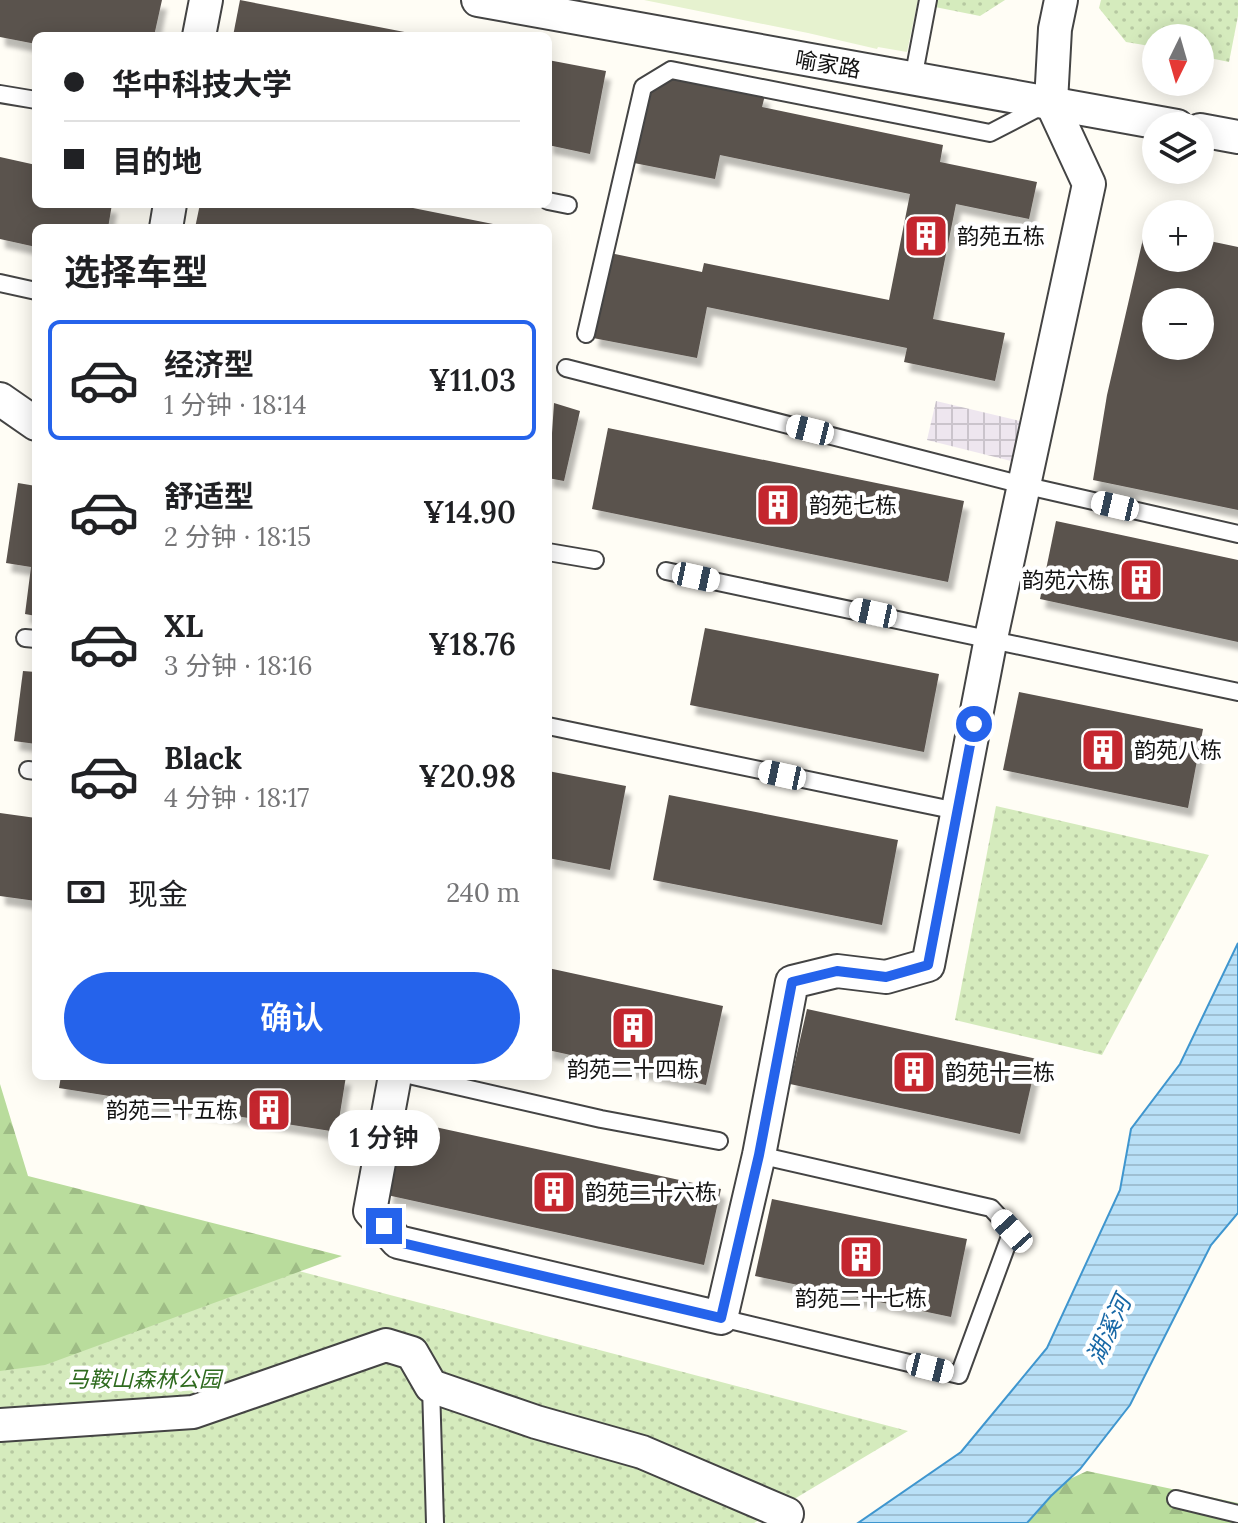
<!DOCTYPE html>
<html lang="zh">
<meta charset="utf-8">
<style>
body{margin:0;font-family:Lora,"Noto Sans SC",serif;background:#f2f2f2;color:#202124;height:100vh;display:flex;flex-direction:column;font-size:30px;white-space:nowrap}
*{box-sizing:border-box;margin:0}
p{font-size:26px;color:#757577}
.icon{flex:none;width:44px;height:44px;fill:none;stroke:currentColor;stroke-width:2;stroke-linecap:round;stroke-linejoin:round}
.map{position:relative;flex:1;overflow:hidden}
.sheet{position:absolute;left:32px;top:224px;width:520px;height:856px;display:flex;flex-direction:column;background:#fff;border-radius:12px;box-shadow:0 4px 20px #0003}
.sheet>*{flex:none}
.banner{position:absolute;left:32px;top:32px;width:520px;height:176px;border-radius:12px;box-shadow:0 4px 20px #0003;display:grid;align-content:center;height:176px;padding:0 32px;background:#fff}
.needle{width:52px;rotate:185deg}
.fabs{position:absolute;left:1142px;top:24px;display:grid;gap:16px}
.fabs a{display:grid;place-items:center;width:72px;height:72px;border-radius:50%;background:#fff;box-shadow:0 4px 20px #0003;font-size:40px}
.end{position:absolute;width:36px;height:36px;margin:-18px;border:10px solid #2563eb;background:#fff;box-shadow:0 0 0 4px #fff}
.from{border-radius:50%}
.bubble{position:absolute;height:56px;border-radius:28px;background:#fff;box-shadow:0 4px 20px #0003;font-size:26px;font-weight:600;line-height:56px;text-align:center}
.car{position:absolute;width:24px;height:48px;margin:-24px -12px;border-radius:10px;box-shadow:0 0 6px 2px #0007;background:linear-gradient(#fff 24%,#345 0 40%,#fff 0 76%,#345 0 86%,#fff 0)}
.banner b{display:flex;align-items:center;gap:28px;height:76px;font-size:30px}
.banner b+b{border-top:2px solid #e0e0e0}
.banner i{width:20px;height:20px;background:#202124}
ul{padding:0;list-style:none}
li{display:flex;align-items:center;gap:24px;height:120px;margin:0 16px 12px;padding:0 16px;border:4px solid transparent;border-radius:12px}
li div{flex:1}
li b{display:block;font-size:30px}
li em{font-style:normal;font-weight:600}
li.active{border-color:#2563eb}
li>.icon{width:72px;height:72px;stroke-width:1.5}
h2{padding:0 32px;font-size:36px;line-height:96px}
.pay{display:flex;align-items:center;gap:20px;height:88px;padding:0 32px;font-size:30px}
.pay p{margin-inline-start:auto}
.cta{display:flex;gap:16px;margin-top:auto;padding:16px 32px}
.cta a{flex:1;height:92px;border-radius:48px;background:#2563eb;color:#fff;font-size:32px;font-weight:600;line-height:92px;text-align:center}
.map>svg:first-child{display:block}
</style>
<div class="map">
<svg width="1238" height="1523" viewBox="0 0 1238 1523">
<defs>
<pattern id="industrial-grid" width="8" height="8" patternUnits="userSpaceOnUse" patternTransform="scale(2)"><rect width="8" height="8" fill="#eee6ef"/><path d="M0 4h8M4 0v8" fill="none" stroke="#cbc4cc"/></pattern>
<pattern id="grass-dots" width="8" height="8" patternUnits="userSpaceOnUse" patternTransform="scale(2)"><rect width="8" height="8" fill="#d5ebbd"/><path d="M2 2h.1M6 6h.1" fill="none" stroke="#b6c8a1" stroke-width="1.8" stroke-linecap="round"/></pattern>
<pattern id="forest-firs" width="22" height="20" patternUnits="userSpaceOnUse" patternTransform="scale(2)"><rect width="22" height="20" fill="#b9dc9c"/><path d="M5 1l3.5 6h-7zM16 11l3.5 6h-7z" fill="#9ebc85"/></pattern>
<pattern id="water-rules" width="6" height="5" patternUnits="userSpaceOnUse" patternTransform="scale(2)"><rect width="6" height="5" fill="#b9e0f7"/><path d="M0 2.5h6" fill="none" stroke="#9ebfd3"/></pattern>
<filter id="shadow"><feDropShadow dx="5" dy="9" stdDeviation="2" flood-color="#0004"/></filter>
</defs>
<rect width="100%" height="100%" fill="#fffdf5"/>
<!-- industrial -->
<path fill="url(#industrial-grid)" d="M936,401L1028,423L1019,463L927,440Z"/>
<!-- grass -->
<g fill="url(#grass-dots)">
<path d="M937,0H1005L980,16L935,7Z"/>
<path d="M1101,0H1238V16L1229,62L1200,56V38H1156V47L1126,42L1099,8Z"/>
<path d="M996,806L1209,855L1102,1055L955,1020Z"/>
<path d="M0,1139L17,1197L908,1431L754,1523H0Z"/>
</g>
<!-- forest -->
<g fill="url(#forest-firs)">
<path d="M0,1084L28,1176L342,1256L45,1365L0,1371Z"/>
<path d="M1087,1471L1238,1503V1523H976Z"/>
</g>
<!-- pitch -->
<path fill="#e6f2cf" d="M644,0H918L907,52L878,47L877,49L808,33Z"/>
<!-- water -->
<path fill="url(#water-rules)" stroke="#3f96cf" stroke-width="2" d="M1238,943V1213L1211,1245L1130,1405L1080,1469L1051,1496L1027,1523H858L961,1452L1047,1348L1120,1190L1131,1129L1180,1064Z"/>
<!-- building -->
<g fill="#5a524d" fill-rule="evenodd" filter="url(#shadow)">
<path d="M0,0H162L154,36H36V44L0,37Z"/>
<path d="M240,0L420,35V36H233Z"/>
<path d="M548,60L606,71L590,154L548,145Z"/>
<path d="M652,72L765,95L762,107L943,145L940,162L1037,182L1029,219L956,204L933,319L1005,333L995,381L904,362L907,348L707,307L697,358L593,338L610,253L702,272L704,263L889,300L910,194L720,155L715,179L634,163Z"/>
<path d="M0,157L36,165V204H112L108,228H36V247L0,239Z"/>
<path d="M200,204H393L508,227L195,228Z"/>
<path d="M1143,239L1156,242V258H1200V239L1238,247V510L1093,480L1107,395ZM1156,302H1200V346H1156Z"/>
<path d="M554,403L580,411L564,481L548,478V431L552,433Z"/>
<path d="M608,428L964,501L948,582L592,509Z"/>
<path d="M18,483L36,486V616L25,614L31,567L6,563Z"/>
<path d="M1056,521L1238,560V642L1040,599Z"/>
<path d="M705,628L939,674L924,752L690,705Z"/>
<path d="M23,671L36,672V744L14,741Z"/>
<path d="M1019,692L1203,729L1188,808L1003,770Z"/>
<path d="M548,771L626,786L610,870L548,858Z"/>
<path d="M669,795L898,840L882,925L653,880Z"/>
<path d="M0,813L36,818V901L0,896Z"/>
<path d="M548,968L723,1006L706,1085L548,1050Z"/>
<path d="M807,1009L1037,1059L1020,1134L790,1084Z"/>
<path d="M61,1076H346L337,1132L59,1088Z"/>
<path d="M403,1120L721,1189L704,1265L387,1195Z"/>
<path d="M772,1199L967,1239L951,1317L755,1276Z"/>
</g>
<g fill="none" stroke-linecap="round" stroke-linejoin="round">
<!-- service casing -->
<g stroke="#444" stroke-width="20">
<g id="service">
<path d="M913,79L928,0"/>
<path d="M0,94L36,100"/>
<path d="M548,201L568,205"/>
<path d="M0,283L36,291"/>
<path d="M586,334L643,87L671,70L990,133L1042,106"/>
<path d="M566,368L1023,485L1238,534"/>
<path d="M548,552L595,560"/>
<path d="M666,571L1238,692"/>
<path d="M25,638L36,639"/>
<path d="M548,726L957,811"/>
<path d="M28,770L36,771"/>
<path d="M413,1076L601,1119L719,1141"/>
<path d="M721,1318L959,1375L1012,1231L991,1208L759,1155"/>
<path d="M431,1386L435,1523"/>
<path d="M1176,1499L1238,1514"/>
</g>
</g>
<!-- minor casing -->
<g stroke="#444" stroke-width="36">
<g id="minor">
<path d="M478,0L1177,126"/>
<path d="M199,36L206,0"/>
<path d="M1200,130L1238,137"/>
<path d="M166,228L170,204"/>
<path d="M0,399L36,424"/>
<path d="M395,1076L370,1211L398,1242L721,1318L759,1155L792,982L837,971L886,977L928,965L991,638L1089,184L1051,102L1055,29L1061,0"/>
<path d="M0,1425L193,1412L386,1345L412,1353L431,1386L536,1422L642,1452L787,1514"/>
</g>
</g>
<!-- service -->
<use href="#service" stroke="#fff" stroke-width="16"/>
<!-- minor -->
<use href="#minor" stroke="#fff" stroke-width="32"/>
</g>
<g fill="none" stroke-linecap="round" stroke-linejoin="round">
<!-- route -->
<path stroke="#2563eb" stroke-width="10" d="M384,1226L398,1242L721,1318L759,1155L792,982L837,971L886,977L928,965L974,724"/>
</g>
<!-- icons -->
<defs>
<g id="building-square" transform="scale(2.3)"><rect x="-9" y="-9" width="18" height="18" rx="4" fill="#c4262e" stroke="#fff"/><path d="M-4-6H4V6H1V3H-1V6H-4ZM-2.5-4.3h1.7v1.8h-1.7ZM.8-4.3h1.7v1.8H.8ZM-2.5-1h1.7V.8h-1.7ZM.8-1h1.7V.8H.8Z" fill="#fff"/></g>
</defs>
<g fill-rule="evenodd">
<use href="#building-square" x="926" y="236"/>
<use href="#building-square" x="778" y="505"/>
<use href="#building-square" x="1141" y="580"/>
<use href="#building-square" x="1103" y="750"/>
<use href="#building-square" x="633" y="1028"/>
<use href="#building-square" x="914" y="1072"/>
<use href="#building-square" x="269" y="1110"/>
<use href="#building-square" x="554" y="1192"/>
<use href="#building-square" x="861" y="1257"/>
</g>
<g text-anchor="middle" stroke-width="8" stroke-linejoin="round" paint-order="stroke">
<!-- street labels -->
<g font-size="22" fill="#111" stroke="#fff">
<text transform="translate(828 64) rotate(10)" y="8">喻家路</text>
</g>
<!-- poi labels -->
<g font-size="22" fill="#111" stroke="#fff" text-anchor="start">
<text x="957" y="244">韵苑五栋</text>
<text x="809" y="513">韵苑七栋</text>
<text x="1110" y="588" text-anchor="end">韵苑六栋</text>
<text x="1134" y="758">韵苑八栋</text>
<text x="633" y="1077" text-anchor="middle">韵苑二十四栋</text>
<text x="945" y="1080">韵苑十二栋</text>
<text x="238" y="1118" text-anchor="end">韵苑二十五栋</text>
<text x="585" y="1200">韵苑二十六栋</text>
<text x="861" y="1306" text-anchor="middle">韵苑二十七栋</text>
</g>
<!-- park labels -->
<g font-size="22" font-style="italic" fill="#2f6b1f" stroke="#fff">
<text x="144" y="1387">马鞍山森林公园</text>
</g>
<!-- water labels -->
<g font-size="24" font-style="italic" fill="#1768a6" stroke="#fff">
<text transform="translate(1109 1330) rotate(-65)" y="8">湖溪河</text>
</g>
</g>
</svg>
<div class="fabs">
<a><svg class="needle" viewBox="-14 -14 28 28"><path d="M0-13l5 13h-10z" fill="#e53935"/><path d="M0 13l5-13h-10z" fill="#757577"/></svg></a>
<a><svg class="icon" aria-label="layers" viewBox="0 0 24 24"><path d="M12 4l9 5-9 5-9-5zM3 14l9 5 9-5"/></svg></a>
<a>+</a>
<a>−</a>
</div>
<i class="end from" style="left:974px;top:724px"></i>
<i class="end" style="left:384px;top:1226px"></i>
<div class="bubble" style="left:328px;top:1110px;width:112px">1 分钟</div>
<i class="car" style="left:810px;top:430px;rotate:284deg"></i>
<i class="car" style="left:1115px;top:506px;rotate:283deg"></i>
<i class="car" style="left:696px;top:577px;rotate:102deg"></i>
<i class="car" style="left:873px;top:613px;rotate:282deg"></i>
<i class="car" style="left:782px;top:775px;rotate:282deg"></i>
<i class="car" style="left:1012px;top:1231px;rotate:318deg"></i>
<i class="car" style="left:930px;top:1368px;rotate:104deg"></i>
<div class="banner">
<b><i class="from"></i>华中科技大学</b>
<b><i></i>目的地</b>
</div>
<section class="sheet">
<h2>选择车型</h2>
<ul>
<li class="active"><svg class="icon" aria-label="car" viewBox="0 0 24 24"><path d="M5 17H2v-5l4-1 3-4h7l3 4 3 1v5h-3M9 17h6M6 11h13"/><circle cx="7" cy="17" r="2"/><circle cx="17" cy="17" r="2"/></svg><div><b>经济型</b><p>1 分钟 · 18:14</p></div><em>¥11.03</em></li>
<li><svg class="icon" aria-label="car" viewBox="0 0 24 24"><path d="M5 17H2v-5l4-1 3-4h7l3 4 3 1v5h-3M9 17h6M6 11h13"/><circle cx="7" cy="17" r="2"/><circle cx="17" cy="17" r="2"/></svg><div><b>舒适型</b><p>2 分钟 · 18:15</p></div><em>¥14.90</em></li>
<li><svg class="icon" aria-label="car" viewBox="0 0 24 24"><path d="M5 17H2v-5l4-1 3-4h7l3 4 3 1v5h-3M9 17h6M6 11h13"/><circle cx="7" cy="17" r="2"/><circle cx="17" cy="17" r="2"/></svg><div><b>XL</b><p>3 分钟 · 18:16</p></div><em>¥18.76</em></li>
<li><svg class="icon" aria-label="car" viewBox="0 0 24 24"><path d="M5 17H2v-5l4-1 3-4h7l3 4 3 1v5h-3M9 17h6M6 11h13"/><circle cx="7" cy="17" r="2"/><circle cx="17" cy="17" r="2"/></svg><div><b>Black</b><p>4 分钟 · 18:17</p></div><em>¥20.98</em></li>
</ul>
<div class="pay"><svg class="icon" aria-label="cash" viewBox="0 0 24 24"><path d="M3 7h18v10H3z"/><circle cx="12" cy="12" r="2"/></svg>现金<p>240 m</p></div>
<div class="cta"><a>确认</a></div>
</section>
</div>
